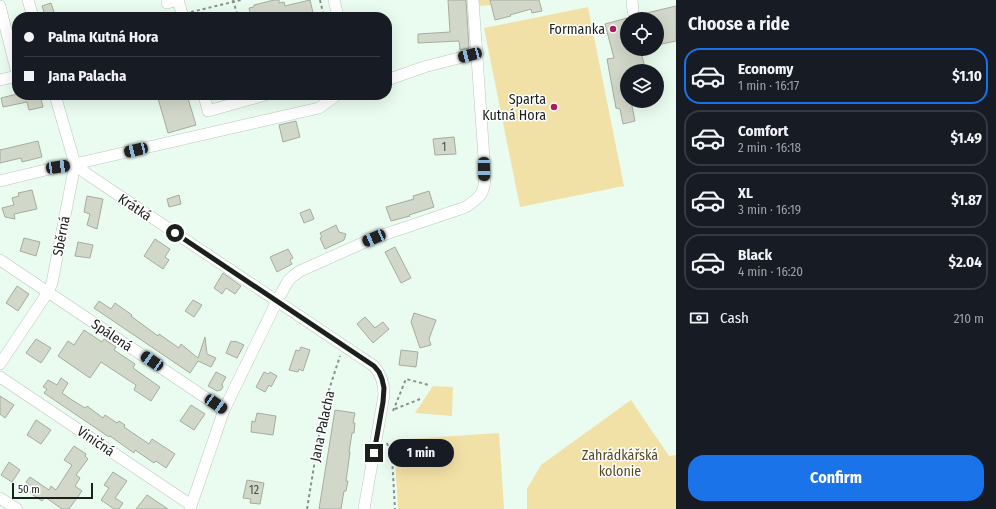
<!DOCTYPE html>
<meta charset="utf-8">
<style>
body{margin:0;font-family:"Fira Sans Condensed",sans-serif;background:#242831;color:#f1f3f6;height:100vh;display:flex;flex-direction:column;font-size:15px;white-space:nowrap}
*{box-sizing:border-box;margin:0}
p{font-size:13px;color:#9ea1a6}
.icon{flex:none;width:22px;height:22px;fill:none;stroke:currentColor;stroke-width:2;stroke-linecap:round;stroke-linejoin:round}
.map{position:relative;flex:1;overflow:hidden}
.drawer{display:flex;flex-direction:column;background:#171b24;width:320px}
.drawer>*{flex:none}
.banner{position:absolute;left:12px;top:12px;width:380px;height:88px;border-radius:16px;box-shadow:0 4px 16px #0002;display:grid;align-content:center;height:88px;padding:0 12px;background:#171b24}
.controls{position:absolute;left:620px;top:12px;display:grid;gap:8px}
.controls a{display:grid;place-items:center;width:44px;height:44px;border-radius:50%;background:#171b24;box-shadow:0 4px 16px #0002;font-size:20px}
.scale{position:absolute;left:12px;bottom:10px;width:81px;box-sizing:border-box;padding-left:4px;border:2px solid #1a201c;border-top:0;font-size:11px;line-height:14px;white-space:nowrap;color:#1a201c;-webkit-text-stroke:3px #fff;paint-order:stroke}
.end{position:absolute;width:18px;height:18px;margin:-9px;border:5px solid #1a201c;background:#fff;box-shadow:0 0 0 2px #fff}
.from{border-radius:50%}
.bubble{position:absolute;height:28px;border-radius:14px;background:#171b24;box-shadow:0 4px 16px #0002;font-size:13px;font-weight:700;line-height:28px;text-align:center}
.car{position:absolute;width:12px;height:24px;margin:-12px -6px;border-radius:5px;box-shadow:0 0 3px 1px #0007;background:linear-gradient(#222 24%,#8ab4d8 0 40%,#222 0 76%,#8ab4d8 0 86%,#222 0)}
.banner b{display:flex;align-items:center;gap:14px;height:38px;font-size:15px}
.banner b+b{border-top:1px solid #363941}
.banner i{width:10px;height:10px;background:#f1f3f6}
ul{padding:0;list-style:none}
li{display:flex;align-items:center;gap:12px;height:56px;margin:0 8px 6px;padding:0 4px;border:2px solid #363941;border-radius:16px}
li div{flex:1}
li b{display:block;font-size:15px}
li em{font-style:normal;font-weight:700}
li.active{border-color:#1a73e8}
li>.icon{width:36px;height:36px;stroke-width:1.5}
h2{padding:0 12px;font-size:18px;line-height:48px}
.pay{display:flex;align-items:center;gap:10px;height:44px;padding:0 12px;font-size:15px}
.pay p{margin-inline-start:auto}
.action{display:flex;gap:8px;margin-top:auto;padding:8px 12px}
.action a{flex:1;height:46px;border-radius:16px;background:#1a73e8;color:#fff;font-size:16px;font-weight:700;line-height:46px;text-align:center}
main{display:flex;flex:1;min-height:0}
.map>svg:first-child{display:block}
</style>
<main>
<div class="map">
<svg width="676" height="509" viewBox="0 0 676 509">
<rect width="100%" height="100%" fill="#eafbf0"/>
<!-- green -->
<g fill="#f2e1a6">
<path d="M478,0H490L491,5L478,6Z"/>
<path d="M588,7L624,186L520,207L484,28Z"/>
<path d="M433,386L453,387L452,416L415,413Z"/>
<path d="M631,400L669,456L676,455V509H527V489L541,465Z"/>
<path d="M499,433L504,509H398L394,440Z"/>
</g>
<!-- building -->
<g fill="#d2d8c9" stroke="#a6ac9d">
<path d="M274,0H279V3L284,2L285,6L310,0L314,17H251L249,8L254,7V5Z"/>
<path d="M448,0H466L469,48L460,50L459,41L418,43V34L450,32Z"/>
<path d="M490,0H539L542,11L532,13L531,9L510,15L511,16L495,20Z"/>
<path d="M51,3L54,12L45,15L42,6Z"/>
<path d="M676,6V41L657,45V19H636V17L638,15Z"/>
<path d="M627,18V49H640L646,71H627V101H631L635,121L623,124L620,109L616,108L607,59L614,58L605,24Z"/>
<path d="M17,94V95H40L43,107L29,110L27,102L3,107L1,98Z"/>
<path d="M157,95H187L196,125L168,133Z"/>
<path d="M296,121L300,137L283,142L279,125Z"/>
<path d="M454,137L456,154L435,155L433,139Z"/>
<path d="M38,141L42,157L22,162L21,158L0,163V150Z"/>
<path d="M32,190L37,209L14,214L15,219L5,217L2,208L14,205L12,198L19,196L18,193Z"/>
<path d="M429,191L434,207L409,215L410,216L391,221L386,207L414,199L413,196Z"/>
<path d="M179,195L181,204L169,207L167,199Z"/>
<path d="M87,196L103,199L97,229L87,225L90,214L84,212Z"/>
<path d="M310,209L314,219L304,223L300,213Z"/>
<path d="M336,225L339,232L346,234L344,240L325,249L320,238L322,237L320,233Z"/>
<path d="M24,238L40,242L36,256L20,251Z"/>
<path d="M155,239L170,249L165,257L169,260L163,269L144,256Z"/>
<path d="M78,242L93,245L90,258L75,256Z"/>
<path d="M395,247L411,278L401,283L385,252Z"/>
<path d="M288,249L293,258L290,260L292,264L277,272L270,257Z"/>
<path d="M223,273L241,286L235,294L226,288L222,294L214,288Z"/>
<path d="M17,286L29,294L18,311L6,303Z"/>
<path d="M193,300L202,305L194,317L185,311Z"/>
<path d="M99,301L111,309L115,303L132,315L131,316L158,336L159,334L179,348L181,344L198,358L205,337L207,354L216,358L211,367L198,361L190,373L94,308Z"/>
<path d="M414,313L436,320L429,339L431,345L420,348L411,322Z"/>
<path d="M365,317L375,328L383,322L389,329L373,343L357,324Z"/>
<path d="M84,330L102,342L104,339L116,347L114,350L135,364L133,368L160,387L151,401L134,390L136,385L101,362L90,378L58,356L68,341L74,345Z"/>
<path d="M36,339L51,348L41,363L26,353Z"/>
<path d="M231,341L234,342L235,341L244,345L237,358L226,353Z"/>
<path d="M301,347L310,350L303,371L299,369L298,372L289,370L296,350L299,351Z"/>
<path d="M401,350L418,352L416,367L399,365Z"/>
<path d="M216,372L226,377L222,384L223,387L221,390L217,391L208,386Z"/>
<path d="M264,372L268,374L270,372L277,376L271,387L269,385L265,392L256,387Z"/>
<path d="M61,378L68,383L62,393L72,400L85,408L87,406L103,418L105,415L117,423L119,421L125,425L124,427L149,444L152,439L175,454L166,468L156,461L154,463L135,450L134,453L110,436L109,437L44,393L47,389L43,387L48,380L57,385Z"/>
<path d="M0,396L14,405L5,418L0,414Z"/>
<path d="M191,405L205,414L194,430L180,421Z"/>
<path d="M335,410L355,413L353,423H355L354,433H352L349,452H350L346,481H348L346,491H344L341,509H319Z"/>
<path d="M257,413L276,416L273,435L251,432L252,421L255,422Z"/>
<path d="M36,420L51,430L41,444L27,435Z"/>
<path d="M74,446L86,454L85,456L88,459L76,475L80,478L75,486L82,491L69,509H62L45,497L42,501L30,493L33,488L26,482L30,477L49,490L51,486L56,490L72,465L64,460Z"/>
<path d="M9,462L20,470L12,482L1,475Z"/>
<path d="M113,472L127,481L115,498L123,503L119,509H114L101,500L109,488L104,485Z"/>
<path d="M247,480L264,483L260,504L250,503L251,499L243,498Z"/>
<path d="M147,495L168,509H136Z"/>
</g>
<g fill="none" stroke-linecap="round" stroke-linejoin="round">
<!-- minor casing -->
<g stroke="#b9c9bf" stroke-width="12">
<g id="minor">
<path d="M28,0L33,17"/>
<path d="M178,0L183,17"/>
<path d="M334,0L338,17"/>
<path d="M632,0L633,11"/>
<path d="M167,3L178,0"/>
<path d="M0,6L17,73"/>
<path d="M0,80L17,76"/>
<path d="M387,80L424,67L478,53"/>
<path d="M204,95L208,111L265,95"/>
<path d="M75,164L87,174L374,366C381,374 384,383 384,395L364,509"/>
<path d="M0,181L58,167L75,164L319,108L337,95"/>
<path d="M0,260L224,410"/>
<path d="M0,364L48,292L52,283L75,164L55,95"/>
<path d="M0,377L191,505"/>
<path d="M0,498L17,509"/>
<path d="M190,509L224,410L277,301L288,281L293,276L300,271L374,238L466,207C471,203 477,200 481,194C487,185 484,169 484,158L473,0"/>
</g>
</g>
<!-- path -->
<g stroke="#86918a" stroke-width="2" stroke-dasharray="3 3" stroke-linecap="butt">
<path d="M233,0L238,17"/>
<path d="M320,0L324,17"/>
<path d="M191,12L241,0"/>
<path d="M317,17L323,16"/>
<path d="M395,409L420,399"/>
<path d="M393,411L406,379L429,385"/>
<path d="M387,443L392,457L395,509"/>
<path d="M307,509L324,405L340,356"/>
</g>
<!-- minor -->
<use href="#minor" stroke="#fff" stroke-width="11"/>
</g>
<g fill="none" stroke-linecap="round" stroke-linejoin="round">
<!-- route -->
<path stroke="#1a201c" stroke-width="5" d="M175,233L374,366L379,372L382,379L384,388L383,402L374,453"/>
</g>
<!-- markers -->
<g fill="#ab1f60" stroke="#fff" stroke-width="1.5">
<circle cx="613" cy="29" r="4"/>
<circle cx="554" cy="107" r="4"/>
</g>
<g text-anchor="middle" stroke-width="3" stroke-linejoin="round" paint-order="stroke">
<!-- number labels -->
<g font-size="12" fill="#484e47">
<text x="444" y="151">1</text>
<text x="254" y="494">12</text>
</g>
<!-- poi labels -->
<g font-size="14" fill="#1a201c" stroke="#fff" text-anchor="end">
<text x="605" y="34">Formanka</text>
<text x="546" y="104">Sparta<tspan x="546" dy="16">Kutná Hora</tspan></text>
</g>
<!-- street labels -->
<g font-size="14" fill="#1a201c" stroke="#fff">
<text transform="translate(135 207) rotate(34)" y="5">Krátká</text>
<text transform="translate(61 236) rotate(-79)" y="5">Sběrná</text>
<text transform="translate(112 335) rotate(34)" y="5">Spálená</text>
<text transform="translate(322 426) rotate(-78)" y="5">Jana Palacha</text>
<text transform="translate(96 441) rotate(34)" y="5">Viničná</text>
</g>
<!-- park labels -->
<g font-size="14" fill="#554a24" stroke="#fff">
<text x="620" y="460">Zahrádkářská<tspan x="620" dy="16">kolonie</tspan></text>
</g>
</g>
</svg>
<div class="controls">
<a><svg class="icon" aria-label="locate" viewBox="0 0 24 24"><circle cx="12" cy="12" r="6"/><path d="M12 2v4M12 18v4M2 12h4M18 12h4"/></svg></a>
<a><svg class="icon" aria-label="layers" viewBox="0 0 24 24"><path d="M12 4l9 5-9 5-9-5zM3 14l9 5 9-5"/></svg></a>
</div>
<div class="scale">50 m</div>
<i class="end from" style="left:175px;top:233px"></i>
<i class="end" style="left:374px;top:453px"></i>
<div class="bubble" style="left:388px;top:439px;width:66px">1 min</div>
<i class="car" style="left:470px;top:55px;rotate:255deg"></i>
<i class="car" style="left:136px;top:150px;rotate:257deg"></i>
<i class="car" style="left:58px;top:167px;rotate:82deg"></i>
<i class="car" style="left:484px;top:169px;rotate:179deg"></i>
<i class="car" style="left:374px;top:238px;rotate:247deg"></i>
<i class="car" style="left:152px;top:361px;rotate:304deg"></i>
<i class="car" style="left:216px;top:404px;rotate:124deg"></i>
<div class="banner">
<b><i class="from"></i>Palma Kutná Hora</b>
<b><i></i>Jana Palacha</b>
</div>
</div>
<section class="drawer">
<h2>Choose a ride</h2>
<ul>
<li class="active"><svg class="icon" aria-label="car" viewBox="0 0 24 24"><path d="M5 17H2v-5l4-1 3-4h7l3 4 3 1v5h-3M9 17h6M6 11h13"/><circle cx="7" cy="17" r="2"/><circle cx="17" cy="17" r="2"/></svg><div><b>Economy</b><p>1 min · 16:17</p></div><em>$1.10</em></li>
<li><svg class="icon" aria-label="car" viewBox="0 0 24 24"><path d="M5 17H2v-5l4-1 3-4h7l3 4 3 1v5h-3M9 17h6M6 11h13"/><circle cx="7" cy="17" r="2"/><circle cx="17" cy="17" r="2"/></svg><div><b>Comfort</b><p>2 min · 16:18</p></div><em>$1.49</em></li>
<li><svg class="icon" aria-label="car" viewBox="0 0 24 24"><path d="M5 17H2v-5l4-1 3-4h7l3 4 3 1v5h-3M9 17h6M6 11h13"/><circle cx="7" cy="17" r="2"/><circle cx="17" cy="17" r="2"/></svg><div><b>XL</b><p>3 min · 16:19</p></div><em>$1.87</em></li>
<li><svg class="icon" aria-label="car" viewBox="0 0 24 24"><path d="M5 17H2v-5l4-1 3-4h7l3 4 3 1v5h-3M9 17h6M6 11h13"/><circle cx="7" cy="17" r="2"/><circle cx="17" cy="17" r="2"/></svg><div><b>Black</b><p>4 min · 16:20</p></div><em>$2.04</em></li>
</ul>
<div class="pay"><svg class="icon" aria-label="cash" viewBox="0 0 24 24"><path d="M3 7h18v10H3z"/><circle cx="12" cy="12" r="2"/></svg>Cash<p>210 m</p></div>
<div class="action"><a>Confirm</a></div>
</section>
</main>
